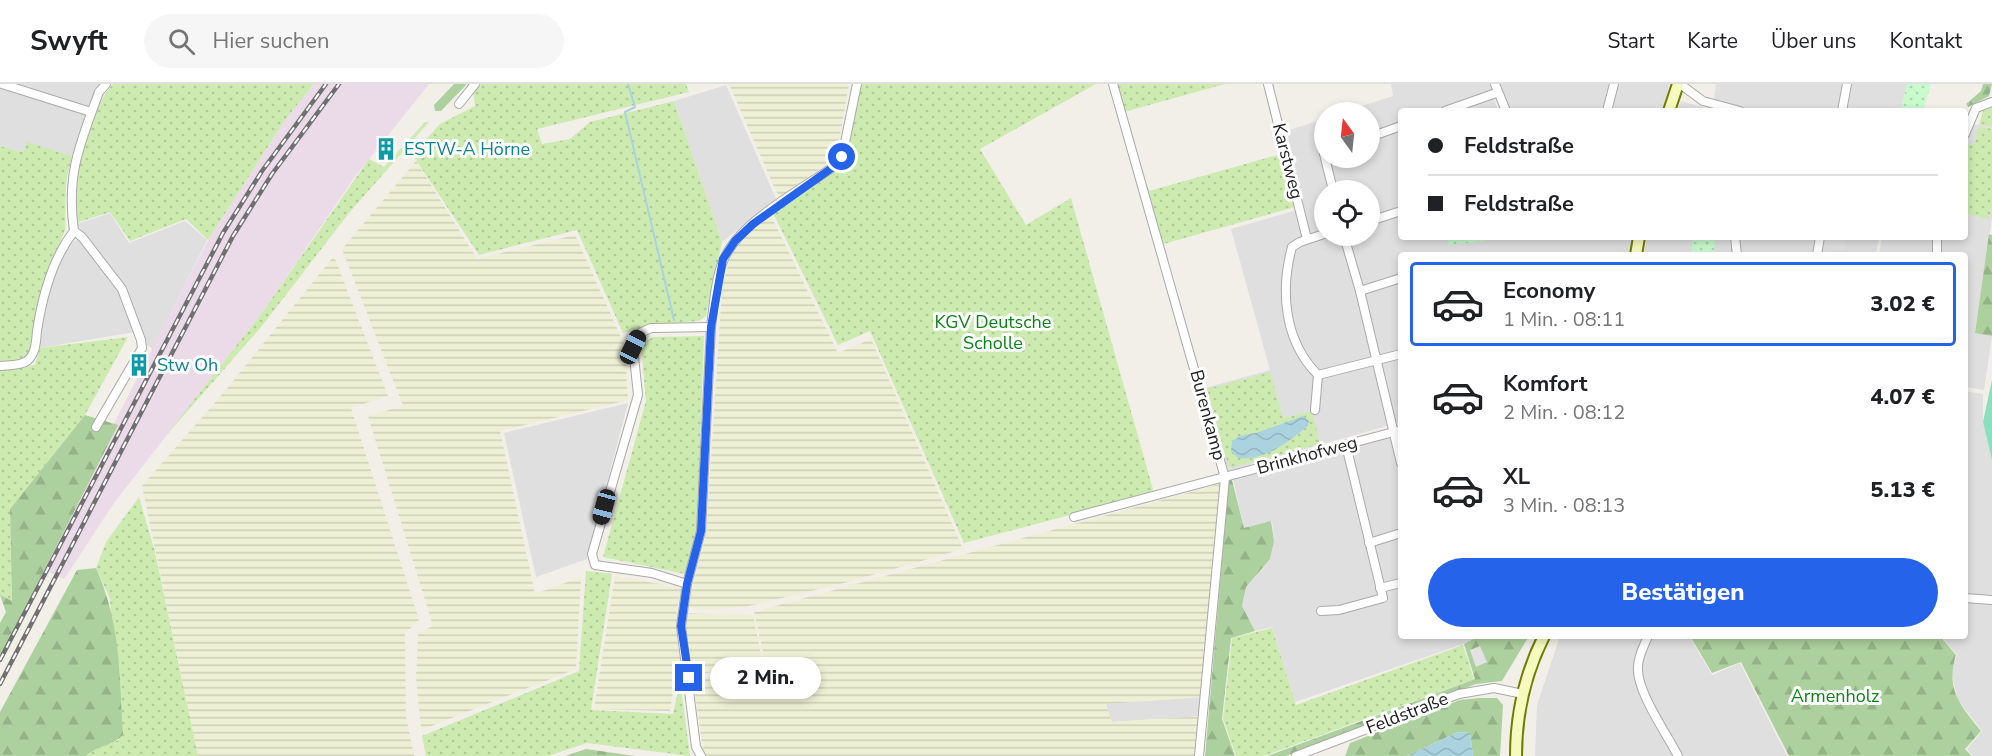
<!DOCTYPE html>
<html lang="de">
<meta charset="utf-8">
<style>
body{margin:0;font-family:"Nunito Sans",sans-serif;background:#f6f6f6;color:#202124;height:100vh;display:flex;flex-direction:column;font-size:22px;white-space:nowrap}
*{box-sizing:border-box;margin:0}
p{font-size:20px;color:#757577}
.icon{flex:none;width:33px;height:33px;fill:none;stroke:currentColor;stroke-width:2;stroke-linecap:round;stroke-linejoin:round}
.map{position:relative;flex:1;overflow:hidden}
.side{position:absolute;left:1398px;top:168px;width:570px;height:387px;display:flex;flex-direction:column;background:#fff;border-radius:6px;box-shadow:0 3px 9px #0003}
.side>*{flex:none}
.hud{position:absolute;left:1398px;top:24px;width:570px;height:132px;border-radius:6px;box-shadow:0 3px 9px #0003;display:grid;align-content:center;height:132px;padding:0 30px;background:#fff}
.needle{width:39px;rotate:345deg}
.controls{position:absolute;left:1314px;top:18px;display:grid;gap:12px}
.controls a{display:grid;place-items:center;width:66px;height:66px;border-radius:50%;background:#fff;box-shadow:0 3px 9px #0003;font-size:30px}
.end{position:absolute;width:27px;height:27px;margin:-14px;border:8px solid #2563eb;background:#fff;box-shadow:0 0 0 3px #fff}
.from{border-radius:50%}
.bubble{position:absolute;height:42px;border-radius:21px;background:#fff;box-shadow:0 3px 9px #0003;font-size:20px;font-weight:800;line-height:42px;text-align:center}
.car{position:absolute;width:18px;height:36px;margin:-18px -9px;border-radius:8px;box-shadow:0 0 4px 2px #0007;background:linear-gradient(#222 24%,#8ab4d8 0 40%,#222 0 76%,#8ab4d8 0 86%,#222 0)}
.hud b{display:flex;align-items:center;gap:21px;height:57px;font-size:22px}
.hud b+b{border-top:2px solid #e0e0e0}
.hud i{width:15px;height:15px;background:#202124}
ul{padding:10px 0 0;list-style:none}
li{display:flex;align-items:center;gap:18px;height:84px;margin:0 12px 9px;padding:0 18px;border:3px solid transparent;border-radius:6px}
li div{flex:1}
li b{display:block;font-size:22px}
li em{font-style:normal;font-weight:800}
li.selected{border-color:#2563eb}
li>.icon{width:54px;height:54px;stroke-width:1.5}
.cta{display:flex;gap:12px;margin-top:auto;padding:12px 30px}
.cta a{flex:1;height:69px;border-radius:36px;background:#2563eb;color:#fff;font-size:24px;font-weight:800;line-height:69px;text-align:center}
header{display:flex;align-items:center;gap:36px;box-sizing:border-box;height:84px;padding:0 30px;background:#fff;border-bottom:2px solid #e0e0e0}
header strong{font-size:28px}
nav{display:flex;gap:33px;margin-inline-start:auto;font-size:21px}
.search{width:420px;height:54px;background:#f6f6f6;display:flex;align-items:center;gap:15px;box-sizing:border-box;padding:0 21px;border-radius:33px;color:#757577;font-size:22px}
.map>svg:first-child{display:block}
</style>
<header>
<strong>Swyft</strong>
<div class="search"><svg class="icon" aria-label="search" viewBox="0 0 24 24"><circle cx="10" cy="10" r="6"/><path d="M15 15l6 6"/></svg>Hier suchen</div>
<nav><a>Start</a><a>Karte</a><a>Über uns</a><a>Kontakt</a></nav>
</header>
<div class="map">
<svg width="1992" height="672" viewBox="0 0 1992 672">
<defs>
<pattern id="farmland-rules" width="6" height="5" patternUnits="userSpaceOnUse" patternTransform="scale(1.5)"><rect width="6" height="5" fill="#eef0d5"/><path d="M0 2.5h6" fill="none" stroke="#ccceb7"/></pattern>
<pattern id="grass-dots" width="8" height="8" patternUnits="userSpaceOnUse" patternTransform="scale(1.5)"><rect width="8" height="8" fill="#cdebb0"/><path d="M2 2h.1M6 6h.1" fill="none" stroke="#b0c997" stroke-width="1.8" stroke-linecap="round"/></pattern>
<pattern id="forest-firs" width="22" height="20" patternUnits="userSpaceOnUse" patternTransform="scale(1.5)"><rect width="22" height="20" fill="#add19e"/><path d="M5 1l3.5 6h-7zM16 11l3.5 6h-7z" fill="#95b388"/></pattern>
<pattern id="park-dots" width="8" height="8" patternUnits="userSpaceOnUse" patternTransform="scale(1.5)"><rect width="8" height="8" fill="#c8facc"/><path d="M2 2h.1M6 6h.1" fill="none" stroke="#acd6af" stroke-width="1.8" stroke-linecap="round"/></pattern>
<pattern id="water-waves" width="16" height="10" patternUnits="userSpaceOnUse" patternTransform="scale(1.5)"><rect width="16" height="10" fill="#aad3df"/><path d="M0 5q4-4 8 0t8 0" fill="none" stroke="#92b5bf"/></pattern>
</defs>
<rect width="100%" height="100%" fill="#f2efe9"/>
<!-- residential -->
<g fill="#e0dfdf" fill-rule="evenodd">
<path d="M0,0H101L96,6L72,72L27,59L23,68L0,62Z"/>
<path d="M1391,0H1490L1498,27H1401V153H1632L1629,171H1401V338L1228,387L1205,304L1270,286L1231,145L1304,124L1283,48L1324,35V74H1370V28H1343L1393,12ZM1324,106H1370V152H1324Z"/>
<path d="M1497,0H1612L1604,27H1504Z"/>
<path d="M1617,0H1670L1661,27H1608Z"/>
<path d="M1716,0H1843L1838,27H1677L1681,17L1713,26Z"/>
<path d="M1852,0H1907L1901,27H1847Z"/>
<path d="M726,1L776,115L722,158L674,17Z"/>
<path d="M1965,39L1992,43V134L1975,248L1992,252L1984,306L1965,303V171H1879L1882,153H1965Z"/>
<path d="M110,129L129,159L185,137L207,156L153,265L145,260L141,247L40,264L43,227L51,202L68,161L85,151L77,140Z"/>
<path d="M1647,153H1815L1812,171H1644Z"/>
<path d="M1825,153H1879L1876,171H1822Z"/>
<path d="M1965,307L1983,310V338L1992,376V512L1965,509Z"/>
<path d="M628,319L587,475L536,493L504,349Z"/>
<path d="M1401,349V552H1479L1463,560L1295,618L1272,543L1255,547L1242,522L1246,503L1270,475L1274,457L1272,437L1244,444L1233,395Z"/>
<path d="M1965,517L1992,521V672H1973L1967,665L1982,647L1958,616L1951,588L1957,571L1941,552H1965Z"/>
<path d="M1560,552H1689L1712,591L1740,579L1787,672H1535L1537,621Z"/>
<path d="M1203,613L1201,632L1111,638L1106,619Z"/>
</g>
<!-- railway -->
<path fill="#ebdbe8" d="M314,0H429L354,94L261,230L114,419L64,495L40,484L208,156L285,36Z"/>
<!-- farmland -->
<g fill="url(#farmland-rules)">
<path d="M729,0H849L836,74L779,114Z"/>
<path d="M416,77L477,175L575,151L625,262L628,316L500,347L535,510L581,493L576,585L421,646L416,594L418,549L433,542L368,332L403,322L342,165Z"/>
<path d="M771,132L838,269L871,255L963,465L848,498L745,523L700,526L687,523L706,451L722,204L733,163L742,153Z"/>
<path d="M334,172L388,312L351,324L419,536L405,549L406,632L414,672H198L142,402L225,307Z"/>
<path d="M1220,400L1203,613L1106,620L1112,638L1201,632L1197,672H704L693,596L767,586L754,528Z"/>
<path d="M615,492L682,504L676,529L753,531L763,580L675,594L670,627L594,625Z"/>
</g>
<!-- grass -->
<g fill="url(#grass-dots)">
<path d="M113,0H314L285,36L208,156L186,135L130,157L110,128L76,139C74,124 72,107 75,91C81,65 95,19 113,0Z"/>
<path d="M479,0H686L689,8L537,45L542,60L570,55L590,38L674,17L722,158L706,232L699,237L648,241L623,249L577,146L479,171L412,70L440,40L475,22L473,6Z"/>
<path d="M858,0H1096L980,65L1026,141L1071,114L1154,409L964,459L870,247L838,261L773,129L847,75Z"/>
<path d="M1113,0H1225L1124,28L1149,107L1281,70L1295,123L1160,161Z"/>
<path d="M1992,23V43L1979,41L1983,27Z"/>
<path d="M425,38H429L349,129L262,242L164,354L261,230L369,75L384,83Z"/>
<path d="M1979,43L1992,45V123L1989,135L1965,130V60L1974,61Z"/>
<path d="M27,58L72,72L66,98L65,146L41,207L32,263L27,273L19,277L0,279V62L23,68Z"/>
<path d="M704,252L697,447L685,490L603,473L646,317L641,261L653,253Z"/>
<path d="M128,253L85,331L10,425L12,518L0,511V285L35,281L40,264Z"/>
<path d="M1270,288L1283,334L1312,327L1320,360L1229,384L1207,305Z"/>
<path d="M139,413L155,468L198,672H86L94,665L119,656L110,515L96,484L106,458Z"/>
<path d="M586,487L612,490L591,626L673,630L680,597L690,672L587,659L548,672H426L422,652L579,587Z"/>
<path d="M1272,544L1296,621L1463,561L1474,595L1264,672H1236L1223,635L1232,554Z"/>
</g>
<!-- forest -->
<g fill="url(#forest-firs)">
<path d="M454,0H467L441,27H435L434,21Z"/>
<path d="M1983,0H1992L1989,12L1968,23L1966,20L1981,7Z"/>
<path d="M1989,150L1992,151V252L1975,249Z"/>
<path d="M85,331L118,341L0,573V539L6,528L0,511L12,517L10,425Z"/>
<path d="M1229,396H1232L1244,444L1271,437L1274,457L1270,475L1246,503L1242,522L1255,547L1231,554L1222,635L1235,672H1205Z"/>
<path d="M96,484C121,540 119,589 123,650C115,662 97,661 86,672H0V628L77,486Z"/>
<path d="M1479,552H1529L1502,597L1476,600L1286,672H1267L1475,595L1464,560Z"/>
<path d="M1690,552H1940L1956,571C1945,605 1961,622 1981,647L1965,665L1972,672H1789L1741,578L1712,589Z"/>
<path d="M1479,614H1497L1503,621L1500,672H1473L1470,649L1458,648L1407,672H1345L1350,659L1460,616Z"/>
<path d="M586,665L635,672H565Z"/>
</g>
<!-- park -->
<g fill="url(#park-dots)">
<path d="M1907,0H1931L1923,27H1901Z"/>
<path d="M1446,153H1485L1486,157L1449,161Z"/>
<path d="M1693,153L1715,154L1714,171H1691Z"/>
</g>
<!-- pitch -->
<path fill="#88e0be" d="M1992,296V376L1983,338Z"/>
<!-- parking -->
<g fill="#e2e2e2">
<path d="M1827,153H1846L1844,166L1825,163Z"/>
<path d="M1480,562L1487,578L1476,583L1470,566Z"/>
</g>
<!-- water -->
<g fill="url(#water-waves)">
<path d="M1303,332L1309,337L1308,342C1288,358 1265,377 1238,374L1231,367L1232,357L1240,352L1259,348Z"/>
<path d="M1458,648L1470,649L1473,672H1407Z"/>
</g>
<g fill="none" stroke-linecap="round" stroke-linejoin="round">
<!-- stream -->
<path stroke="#aad3df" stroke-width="2" d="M628,0L635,23L625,28L674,236"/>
<!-- street casing -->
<g stroke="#a9a9a9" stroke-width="10">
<g id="street">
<path d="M2,0L91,28"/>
<path d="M1113,0L1225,394L1199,672"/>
<path d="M1268,0L1307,155"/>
<path d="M1495,0L1506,27"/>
<path d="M1680,0L1703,17L1740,27"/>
<path d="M459,20L475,0"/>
<path d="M1445,27L1496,9"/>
<path d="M1607,27L1614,0"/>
<path d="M1842,27L1847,0"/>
<path d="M1965,50L1976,24L1992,18"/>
<path d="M1370,53L1401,42"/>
<path d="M1324,70L1333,106"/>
<path d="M1370,137L1401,127"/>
<path d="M74,147L82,153L122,205L141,256L142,264L96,343"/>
<path d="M1344,152L1360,207L1401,194"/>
<path d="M1735,153L1737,171"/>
<path d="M1937,153V171"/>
<path d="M1817,171L1820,153"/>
<path d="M1360,207L1401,379"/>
<path d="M0,282C8,281 20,282 27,277C36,270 36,257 37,247C42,214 53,174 74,147C66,90 80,60 99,8L106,0"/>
<path d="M1318,291L1401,270"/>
<path d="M1315,326L1318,291C1284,257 1280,207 1292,163L1300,158L1324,150"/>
<path d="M1074,433L1401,346"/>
<path d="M1369,459L1401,449"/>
<path d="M687,500L652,489L595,481L592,470L638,311L633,263L640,249L651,244L711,243"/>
<path d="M1380,504L1401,499"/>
<path d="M1965,514L1992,516"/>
<path d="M1321,527L1339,526L1383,514L1346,361"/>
<path d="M1648,552C1644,562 1638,572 1638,583C1636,607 1667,650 1678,672"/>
<path d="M701,672L696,663L681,542L687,500L701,447L711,243C714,221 715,195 724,175C740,137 803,105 836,81L842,73L857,0"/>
<path d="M1296,672L1459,610L1494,604L1523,610"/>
</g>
</g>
<!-- secondary casing -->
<g stroke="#707d05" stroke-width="14">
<g id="secondary">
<path d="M1669,27L1678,0"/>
<path d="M1636,171L1639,153"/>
<path d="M1516,672C1516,630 1525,590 1544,552"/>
</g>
</g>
<!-- street -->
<use href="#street" stroke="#fff" stroke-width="8"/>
<!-- secondary -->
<use href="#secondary" stroke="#f7fabf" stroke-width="10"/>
<!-- rail casing -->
<g stroke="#707070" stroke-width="4.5">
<g id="rail">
<path d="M0,576L223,149L262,87L326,0"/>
<path d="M0,600L233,152L272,90L339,0"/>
</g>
</g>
<!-- rail -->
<use href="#rail" stroke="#fff" stroke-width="2" stroke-dasharray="7" stroke-linecap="butt"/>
</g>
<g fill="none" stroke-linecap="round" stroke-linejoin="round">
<!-- route -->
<path stroke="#2563eb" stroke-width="8" d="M689,594L681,542L687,500L701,447L711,243L723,175L735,157L753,140L836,81L842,73"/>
</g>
<!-- icons -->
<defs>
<g id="building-bare" transform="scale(1.8)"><path d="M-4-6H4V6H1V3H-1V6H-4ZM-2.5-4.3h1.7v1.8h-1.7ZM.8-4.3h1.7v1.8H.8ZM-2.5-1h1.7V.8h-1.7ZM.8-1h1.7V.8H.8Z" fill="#0f9aa8" stroke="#fff" stroke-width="2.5" paint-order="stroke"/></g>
</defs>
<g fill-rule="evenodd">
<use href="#building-bare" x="386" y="65"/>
<use href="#building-bare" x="139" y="281"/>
</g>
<g text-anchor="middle" stroke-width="6" stroke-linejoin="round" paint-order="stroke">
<!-- culture labels -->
<g font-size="18" fill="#0d838f" stroke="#fff" text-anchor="start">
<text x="404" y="71">ESTW-A Hörne</text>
<text x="157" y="287">Stw Oh</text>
</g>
<!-- street labels -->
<g font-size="18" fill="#222" stroke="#fff">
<text transform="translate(1288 77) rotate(76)" y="6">Karstweg</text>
<text transform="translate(1208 331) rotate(75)" y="6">Burenkamp</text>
<text transform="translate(1307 371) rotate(-15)" y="6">Brinkhofweg</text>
<text transform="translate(1407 629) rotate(-21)" y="6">Feldstraße</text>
</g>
<!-- park labels -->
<g font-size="18" fill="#0c8416" stroke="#fff">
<text x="993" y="244">KGV Deutsche<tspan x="993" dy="21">Scholle</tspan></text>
<text x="1835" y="618">Armenholz</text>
</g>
</g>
</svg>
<div class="controls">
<a><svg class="needle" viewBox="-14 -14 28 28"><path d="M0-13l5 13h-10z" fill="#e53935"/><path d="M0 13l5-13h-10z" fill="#757577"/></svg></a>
<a><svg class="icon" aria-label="locate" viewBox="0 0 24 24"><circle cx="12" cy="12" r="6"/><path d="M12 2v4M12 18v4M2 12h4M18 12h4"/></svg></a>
</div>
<i class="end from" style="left:842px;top:73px"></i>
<i class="end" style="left:689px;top:594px"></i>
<div class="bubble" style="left:710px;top:573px;width:111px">2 Min.</div>
<i class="car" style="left:633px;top:263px;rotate:26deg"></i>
<i class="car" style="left:604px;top:423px;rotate:195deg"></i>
<div class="hud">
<b><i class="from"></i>Feldstraße</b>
<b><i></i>Feldstraße</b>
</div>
<section class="side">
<ul>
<li class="selected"><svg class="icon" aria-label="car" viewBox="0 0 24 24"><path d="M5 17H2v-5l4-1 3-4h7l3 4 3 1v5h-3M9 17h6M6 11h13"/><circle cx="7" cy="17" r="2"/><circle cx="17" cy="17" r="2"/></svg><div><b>Economy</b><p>1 Min. · 08:11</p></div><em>3.02 €</em></li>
<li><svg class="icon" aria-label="car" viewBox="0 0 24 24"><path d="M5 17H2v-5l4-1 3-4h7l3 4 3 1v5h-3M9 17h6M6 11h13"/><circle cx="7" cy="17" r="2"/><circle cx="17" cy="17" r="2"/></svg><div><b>Komfort</b><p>2 Min. · 08:12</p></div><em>4.07 €</em></li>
<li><svg class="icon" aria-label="car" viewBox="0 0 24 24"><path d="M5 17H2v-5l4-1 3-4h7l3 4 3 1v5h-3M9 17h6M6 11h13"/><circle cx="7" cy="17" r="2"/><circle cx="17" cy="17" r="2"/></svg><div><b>XL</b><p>3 Min. · 08:13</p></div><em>5.13 €</em></li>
</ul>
<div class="cta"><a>Bestätigen</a></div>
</section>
</div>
